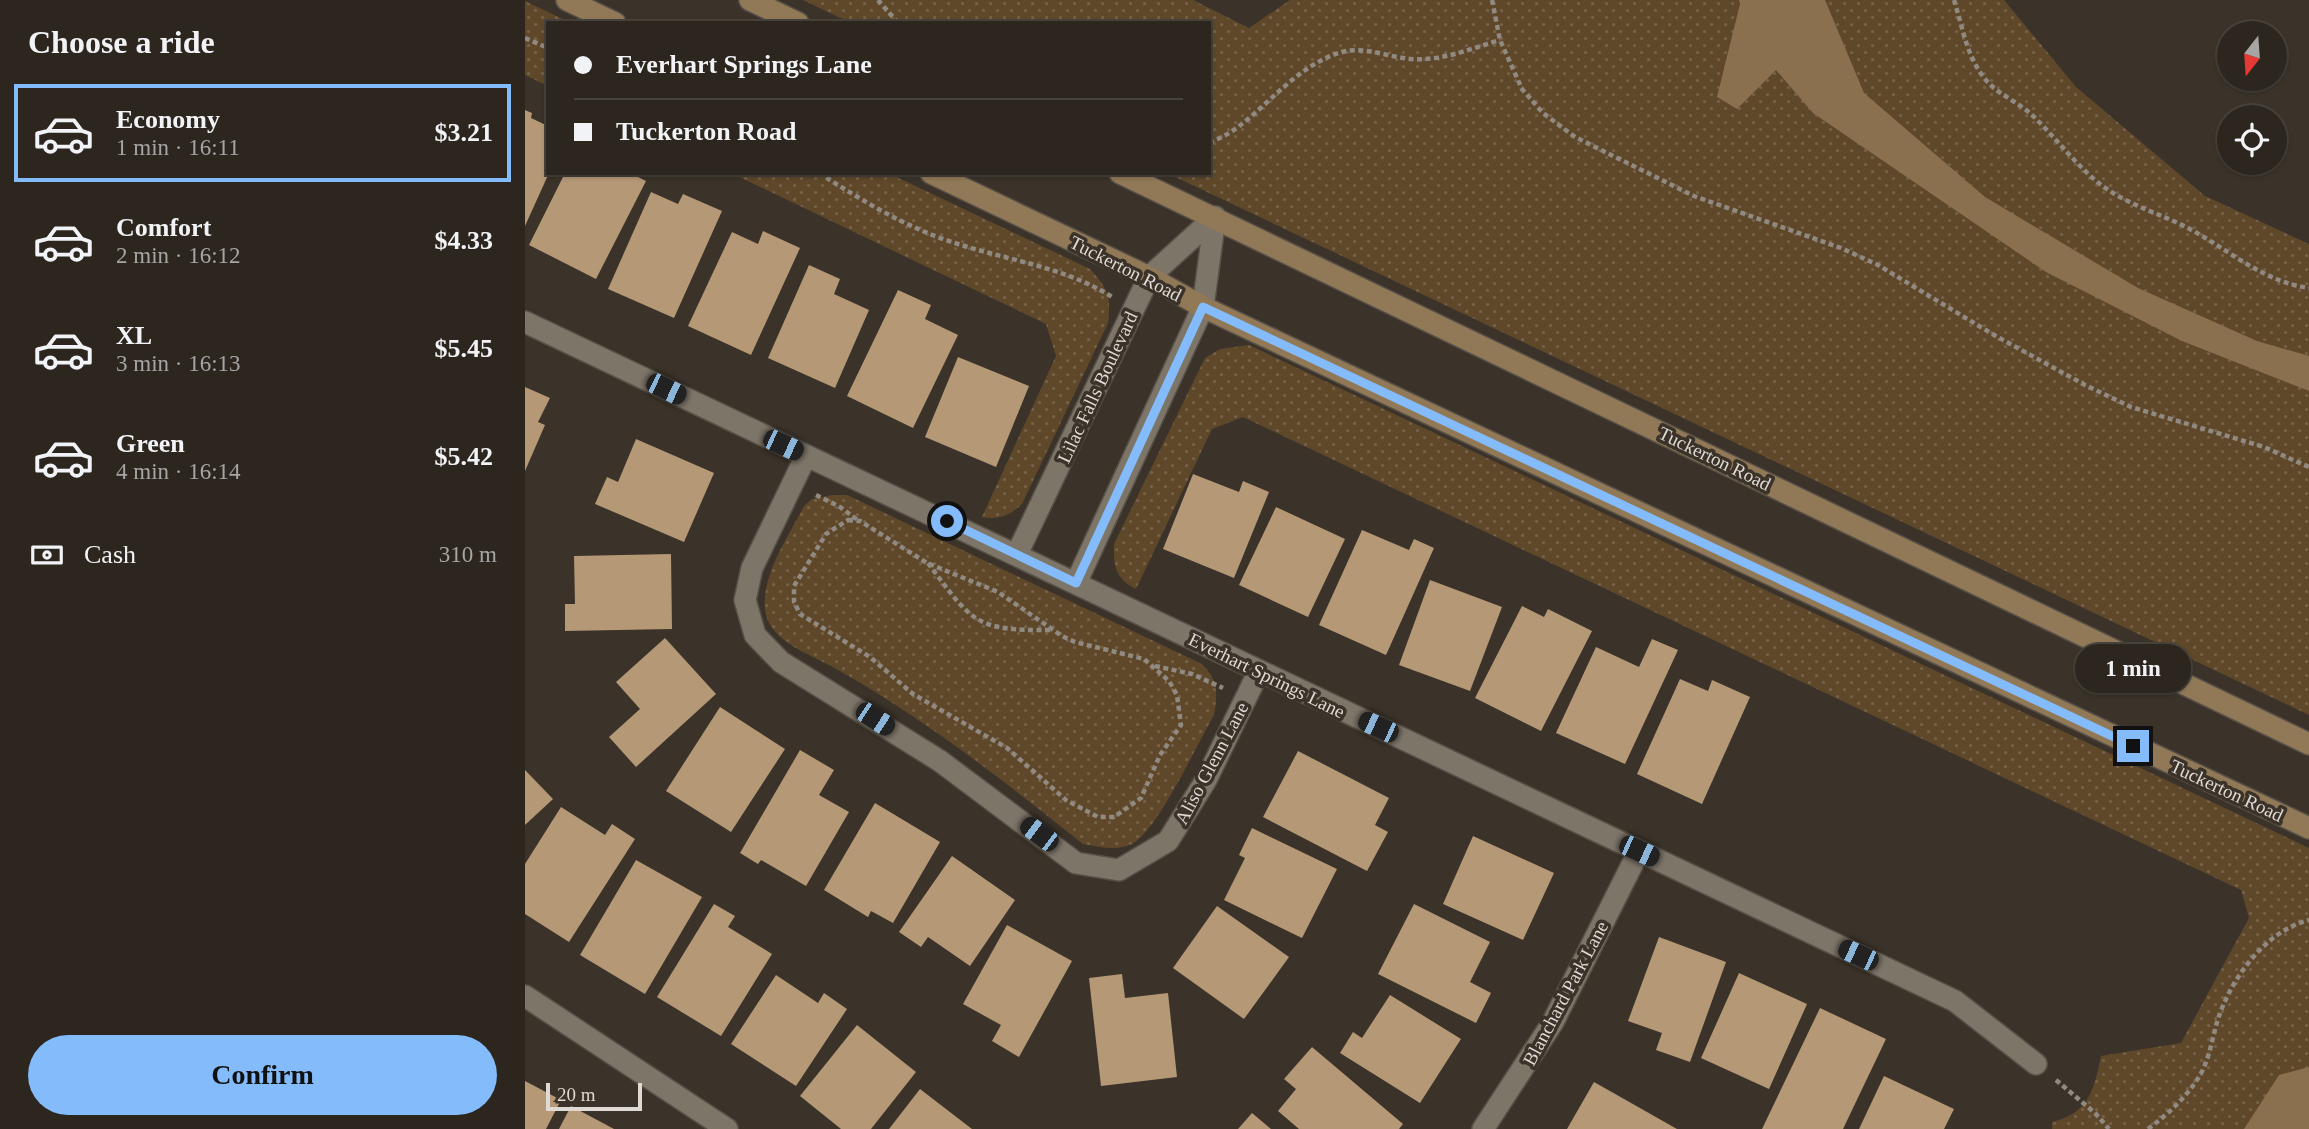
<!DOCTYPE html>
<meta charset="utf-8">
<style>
body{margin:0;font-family:Georgia,serif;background:#342e28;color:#f1f3f6;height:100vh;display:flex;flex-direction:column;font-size:26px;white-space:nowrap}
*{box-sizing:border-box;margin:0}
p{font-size:23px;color:#a6a5a4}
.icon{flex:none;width:38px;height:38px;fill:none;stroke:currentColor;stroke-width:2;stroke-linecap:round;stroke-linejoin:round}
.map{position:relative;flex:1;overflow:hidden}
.panel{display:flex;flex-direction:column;background:#2c261f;width:525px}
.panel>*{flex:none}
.top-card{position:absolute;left:21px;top:21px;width:665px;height:154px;border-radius:0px;box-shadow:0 2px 5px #0004,0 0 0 2px #48433d;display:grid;align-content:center;height:154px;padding:0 28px;background:#2c261f}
.needle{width:46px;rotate:197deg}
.tools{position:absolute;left:1692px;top:21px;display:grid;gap:14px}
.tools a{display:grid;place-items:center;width:70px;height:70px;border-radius:50%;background:#2c261f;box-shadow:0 2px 5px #0004,0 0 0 2px #48433d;font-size:35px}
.scale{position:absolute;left:21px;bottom:18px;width:96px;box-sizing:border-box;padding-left:7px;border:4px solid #dfdad3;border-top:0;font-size:19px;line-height:24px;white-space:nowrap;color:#dfdad3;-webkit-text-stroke:5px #3b3329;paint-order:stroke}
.end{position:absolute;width:32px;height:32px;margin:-16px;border:9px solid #84bcfb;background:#111;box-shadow:0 0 0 4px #111}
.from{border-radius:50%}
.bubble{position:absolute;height:49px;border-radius:24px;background:#2c261f;box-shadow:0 2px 5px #0004,0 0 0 2px #48433d;font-size:23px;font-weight:800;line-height:49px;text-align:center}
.car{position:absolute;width:21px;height:42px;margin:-21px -10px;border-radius:9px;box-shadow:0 0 5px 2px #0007;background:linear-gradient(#222 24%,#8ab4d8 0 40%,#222 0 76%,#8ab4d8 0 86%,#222 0)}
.top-card b{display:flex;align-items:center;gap:24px;height:66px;font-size:26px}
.top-card b+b{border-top:2px solid #48433d}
.top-card i{width:18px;height:18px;background:#f1f3f6}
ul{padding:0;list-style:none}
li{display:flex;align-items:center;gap:21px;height:98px;margin:0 14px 10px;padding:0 14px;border:4px solid transparent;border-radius:0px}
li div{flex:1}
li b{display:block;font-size:26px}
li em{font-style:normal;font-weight:800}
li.on{border-color:#84bcfb}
li>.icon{width:63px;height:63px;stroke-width:1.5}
h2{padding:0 28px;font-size:32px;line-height:84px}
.pay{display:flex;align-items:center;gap:18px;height:77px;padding:0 28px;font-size:26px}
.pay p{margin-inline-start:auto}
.cta{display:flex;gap:14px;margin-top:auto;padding:14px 28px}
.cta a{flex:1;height:80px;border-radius:42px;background:#84bcfb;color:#111;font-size:28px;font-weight:800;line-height:80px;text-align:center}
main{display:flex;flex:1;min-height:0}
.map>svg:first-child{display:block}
</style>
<main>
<section class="panel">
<h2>Choose a ride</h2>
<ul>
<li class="on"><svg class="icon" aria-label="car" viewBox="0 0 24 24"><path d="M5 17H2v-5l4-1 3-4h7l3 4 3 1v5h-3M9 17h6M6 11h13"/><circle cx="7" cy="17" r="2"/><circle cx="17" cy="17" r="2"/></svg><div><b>Economy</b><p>1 min · 16:11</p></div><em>$3.21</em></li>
<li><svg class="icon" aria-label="car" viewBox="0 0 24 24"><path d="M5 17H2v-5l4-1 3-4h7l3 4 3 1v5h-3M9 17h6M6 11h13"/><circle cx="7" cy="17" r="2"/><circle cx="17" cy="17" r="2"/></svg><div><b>Comfort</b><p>2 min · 16:12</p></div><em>$4.33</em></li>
<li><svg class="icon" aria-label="car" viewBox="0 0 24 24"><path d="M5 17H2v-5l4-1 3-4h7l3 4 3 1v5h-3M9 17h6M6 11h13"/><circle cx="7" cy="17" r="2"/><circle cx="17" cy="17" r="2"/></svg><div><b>XL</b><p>3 min · 16:13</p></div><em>$5.45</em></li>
<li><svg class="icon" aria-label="car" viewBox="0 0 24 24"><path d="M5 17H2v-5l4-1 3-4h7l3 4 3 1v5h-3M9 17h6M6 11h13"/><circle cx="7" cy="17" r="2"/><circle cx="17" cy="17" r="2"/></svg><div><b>Green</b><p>4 min · 16:14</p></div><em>$5.42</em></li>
</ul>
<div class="pay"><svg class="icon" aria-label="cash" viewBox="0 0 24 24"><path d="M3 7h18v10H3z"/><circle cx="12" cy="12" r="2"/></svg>Cash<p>310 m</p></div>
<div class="cta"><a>Confirm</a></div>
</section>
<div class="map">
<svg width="1784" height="1129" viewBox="0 0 1784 1129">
<defs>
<pattern id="green-dots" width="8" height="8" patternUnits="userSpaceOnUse" patternTransform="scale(1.75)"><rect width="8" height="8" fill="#5f482a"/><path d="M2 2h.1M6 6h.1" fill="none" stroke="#766248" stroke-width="1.8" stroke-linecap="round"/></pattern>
</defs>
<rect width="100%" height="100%" fill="#3b3329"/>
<!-- green -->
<g fill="url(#green-dots)">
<path d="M278,0H668L724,28L765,0H1479L1551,87L1680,196L1784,244V715L642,173H684V23H326Z"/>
<path d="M0,1L46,23H23V86L0,75Z"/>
<path d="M206,173H363L565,269C584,290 586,296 583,323L497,504C484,516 474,520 457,517L531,356L521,324Z"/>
<path d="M724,345L1784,848V1129H1527V1122C1564,1113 1569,1090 1576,1056L1656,1043L1724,918L1716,890L718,417L687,429L611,589C591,579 588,566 589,544L680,358L695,349Z"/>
<path d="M307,495H322L677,664C693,680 693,693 689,715C672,744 633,830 607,844C592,851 573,847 558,844C478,780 396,716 306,666C284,654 248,642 241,615C233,579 264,536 279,506L287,499Z"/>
</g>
<!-- water -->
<g fill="#8b704f">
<path d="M1214,0H1300L1339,93L1460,197L1613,288L1732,341L1784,356V391L1657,341L1521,272L1288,113L1251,70L1212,109L1192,97L1215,4Z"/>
<path d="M1784,1067V1129H1719L1754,1075Z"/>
</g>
<!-- building -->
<g fill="#b59876">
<path d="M0,110L7,113L6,118L23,126L24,173L0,226Z"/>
<path d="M40,173H105L121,181L71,279L4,245Z"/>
<path d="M126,192L153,204L158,194L197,211L149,318L83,289Z"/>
<path d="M238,231L275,248L226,355L163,326L207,232L233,244Z"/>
<path d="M284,265L315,279L309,294L344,310L310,388L243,358Z"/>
<path d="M373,290L406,305L400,319L433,335L388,428L322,396Z"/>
<path d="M433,357L504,386L471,467L400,437Z"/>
<path d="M0,387L25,398L13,422L20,425L0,471Z"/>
<path d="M111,439L189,473L159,542L70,504L82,477L93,482Z"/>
<path d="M668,474L714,492L718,481L744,492L709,578L638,549Z"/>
<path d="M751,507L820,539L783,617L714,585Z"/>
<path d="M837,530L884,550L889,539L909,548L861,655L794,625Z"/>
<path d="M146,554L147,629L40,631V604H50L49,556Z"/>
<path d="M905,580L977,607L945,691L874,665Z"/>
<path d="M997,606L1019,617L1023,609L1067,631L1016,731L950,698Z"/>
<path d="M140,638L191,694L111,767L84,737L115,709L91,682Z"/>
<path d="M1127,639L1153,650L1100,764L1031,733L1071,647L1114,667Z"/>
<path d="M1155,679L1183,691L1187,680L1225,697L1177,804L1112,774Z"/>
<path d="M195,707L260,749L206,832L141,791Z"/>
<path d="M275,750L309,770L294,795L324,812L281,886L236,860L233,864L215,853Z"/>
<path d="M773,751L864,798L850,825L863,832L842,871L738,817Z"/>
<path d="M0,770L28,799L0,825Z"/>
<path d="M350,803L415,842L368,923L346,911L343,917L299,890Z"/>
<path d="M36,807L80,835L87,824L110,839L44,942L0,914V864Z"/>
<path d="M727,828L812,869L777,938L699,900L720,858L714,855Z"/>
<path d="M948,836L1029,873L998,940L918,904Z"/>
<path d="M427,856L490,900L445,966L403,937L396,947L374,932Z"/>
<path d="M111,860L177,897L120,994L55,955Z"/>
<path d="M189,904L210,916L203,927L247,954L196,1036L132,997Z"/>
<path d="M889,904L965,942L945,982L966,993L951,1023L853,974Z"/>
<path d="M692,906L764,957L719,1019L648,968Z"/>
<path d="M482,925L547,961L494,1057L467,1041L476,1025L438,1004Z"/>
<path d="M1134,937L1201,962L1165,1062L1131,1050L1137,1033L1103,1021Z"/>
<path d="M1214,973L1282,1004L1244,1089L1176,1058Z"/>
<path d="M597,974L600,998L643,993L652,1077L576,1086L564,978Z"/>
<path d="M251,975L293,1003L299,993L322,1009L271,1086L206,1044Z"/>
<path d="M865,995L936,1039L895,1103L815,1053L828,1032L837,1038Z"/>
<path d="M1295,1008L1361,1039L1318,1129H1237Z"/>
<path d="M332,1025L391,1072L346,1129H316L275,1096Z"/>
<path d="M787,1047L878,1124L874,1129H774L753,1111L771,1089L759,1079Z"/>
<path d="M1359,1076L1429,1109L1419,1129H1334Z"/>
<path d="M0,1081L36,1100L21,1129H0Z"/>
<path d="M1069,1082L1152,1129H1042Z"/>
<path d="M395,1089L447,1129H364Z"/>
<path d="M46,1106L89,1129H34Z"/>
<path d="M727,1113L746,1129H713Z"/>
</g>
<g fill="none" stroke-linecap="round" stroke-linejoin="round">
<!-- minor casing -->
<g stroke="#575047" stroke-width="24">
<g id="minor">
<path d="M0,322L1430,1001L1511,1064"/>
<path d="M281,456L227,568L220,600L230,635L256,662L415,761L551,863L594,870L643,841L681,780L734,671"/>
<path d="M492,554L624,277L690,217"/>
<path d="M551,583L678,307L690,217"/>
<path d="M0,996L202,1129"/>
<path d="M958,1129L1028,1022L1114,851"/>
</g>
</g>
<!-- secondary casing -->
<g stroke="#575047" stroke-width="24">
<g id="secondary">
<path d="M42,0L90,23"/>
<path d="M225,0L273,23"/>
<path d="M406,173L624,277L678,307L1784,828"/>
<path d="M595,173L1784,744"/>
</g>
</g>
<!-- path -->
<g stroke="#908a82" stroke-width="4.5" stroke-dasharray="5 3.5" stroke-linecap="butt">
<path d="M353,0L373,23"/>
<path d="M967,0L975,40L997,89L1018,113L1050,137L1169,196L1316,248L1353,265L1469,335L1560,385L1606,407L1739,447L1784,467"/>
<path d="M1429,0C1437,25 1441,53 1457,75C1470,94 1491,100 1507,115C1529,136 1547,160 1570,180C1596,202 1625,210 1655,224C1699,245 1734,281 1784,288"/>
<path d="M0,38L23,48"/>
<path d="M684,142C728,130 761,68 817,52C839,46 863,57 886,59C917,61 945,49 975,40"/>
<path d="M294,173C335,199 375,224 421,240C477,260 537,265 587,297"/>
<path d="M291,495L315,507L334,521"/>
<path d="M323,520L335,521L402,563L473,592L537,636L550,642L619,659L644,681L652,695L656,725L635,755L616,798L589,817H573L541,800L482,748L388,694L345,657L275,614L269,602V586L301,534Z"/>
<path d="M403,563C447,622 450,631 526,630"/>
<path d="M630,666L667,674L698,688"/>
<path d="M1531,1080L1570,1113L1584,1129"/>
<path d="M1623,1129C1643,1114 1662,1097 1675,1075C1685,1058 1687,1038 1693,1019C1706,979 1740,931 1784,920"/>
</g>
<!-- minor -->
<use href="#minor" stroke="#7e7569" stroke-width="21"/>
<!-- secondary -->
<use href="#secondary" stroke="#917958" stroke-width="21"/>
</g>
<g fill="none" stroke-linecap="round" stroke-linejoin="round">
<!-- route -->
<path stroke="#84bcfb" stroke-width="9" d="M422,521L551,583L678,307L1608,746"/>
</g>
<g text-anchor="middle" stroke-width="7" stroke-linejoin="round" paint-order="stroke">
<!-- street labels -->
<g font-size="19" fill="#dfdad3" stroke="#3b3329">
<text transform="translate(601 268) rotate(27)" y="7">Tuckerton Road</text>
<text transform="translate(572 387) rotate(-65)" y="7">Lilac Falls Boulevard</text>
<text transform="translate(1190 458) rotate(26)" y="7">Tuckerton Road</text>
<text transform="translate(742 675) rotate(26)" y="7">Everhart Springs Lane</text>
<text transform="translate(686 763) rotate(-62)" y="7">Aliso Glenn Lane</text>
<text transform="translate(1702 790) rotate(25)" y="7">Tuckerton Road</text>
<text transform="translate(1040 993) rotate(-62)" y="7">Blanchard Park Lane</text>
</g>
</g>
</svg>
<div class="tools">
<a><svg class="needle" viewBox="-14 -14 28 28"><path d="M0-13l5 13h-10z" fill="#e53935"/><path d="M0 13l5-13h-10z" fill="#a6a5a4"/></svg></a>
<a><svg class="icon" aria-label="locate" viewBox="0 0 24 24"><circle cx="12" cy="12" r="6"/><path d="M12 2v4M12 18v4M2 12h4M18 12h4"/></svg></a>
</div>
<div class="scale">20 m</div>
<i class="end from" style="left:422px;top:521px"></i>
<i class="end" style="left:1608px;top:746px"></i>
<div class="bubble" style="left:1550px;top:644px;width:116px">1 min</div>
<i class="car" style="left:141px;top:389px;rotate:116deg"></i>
<i class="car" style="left:258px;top:445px;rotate:115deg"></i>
<i class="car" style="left:350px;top:719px;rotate:123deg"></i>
<i class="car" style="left:853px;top:727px;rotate:295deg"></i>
<i class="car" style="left:514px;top:834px;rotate:307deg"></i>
<i class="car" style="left:1114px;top:851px;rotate:115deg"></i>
<i class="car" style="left:1333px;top:955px;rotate:295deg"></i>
<div class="top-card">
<b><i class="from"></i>Everhart Springs Lane</b>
<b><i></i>Tuckerton Road</b>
</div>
</div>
</main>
